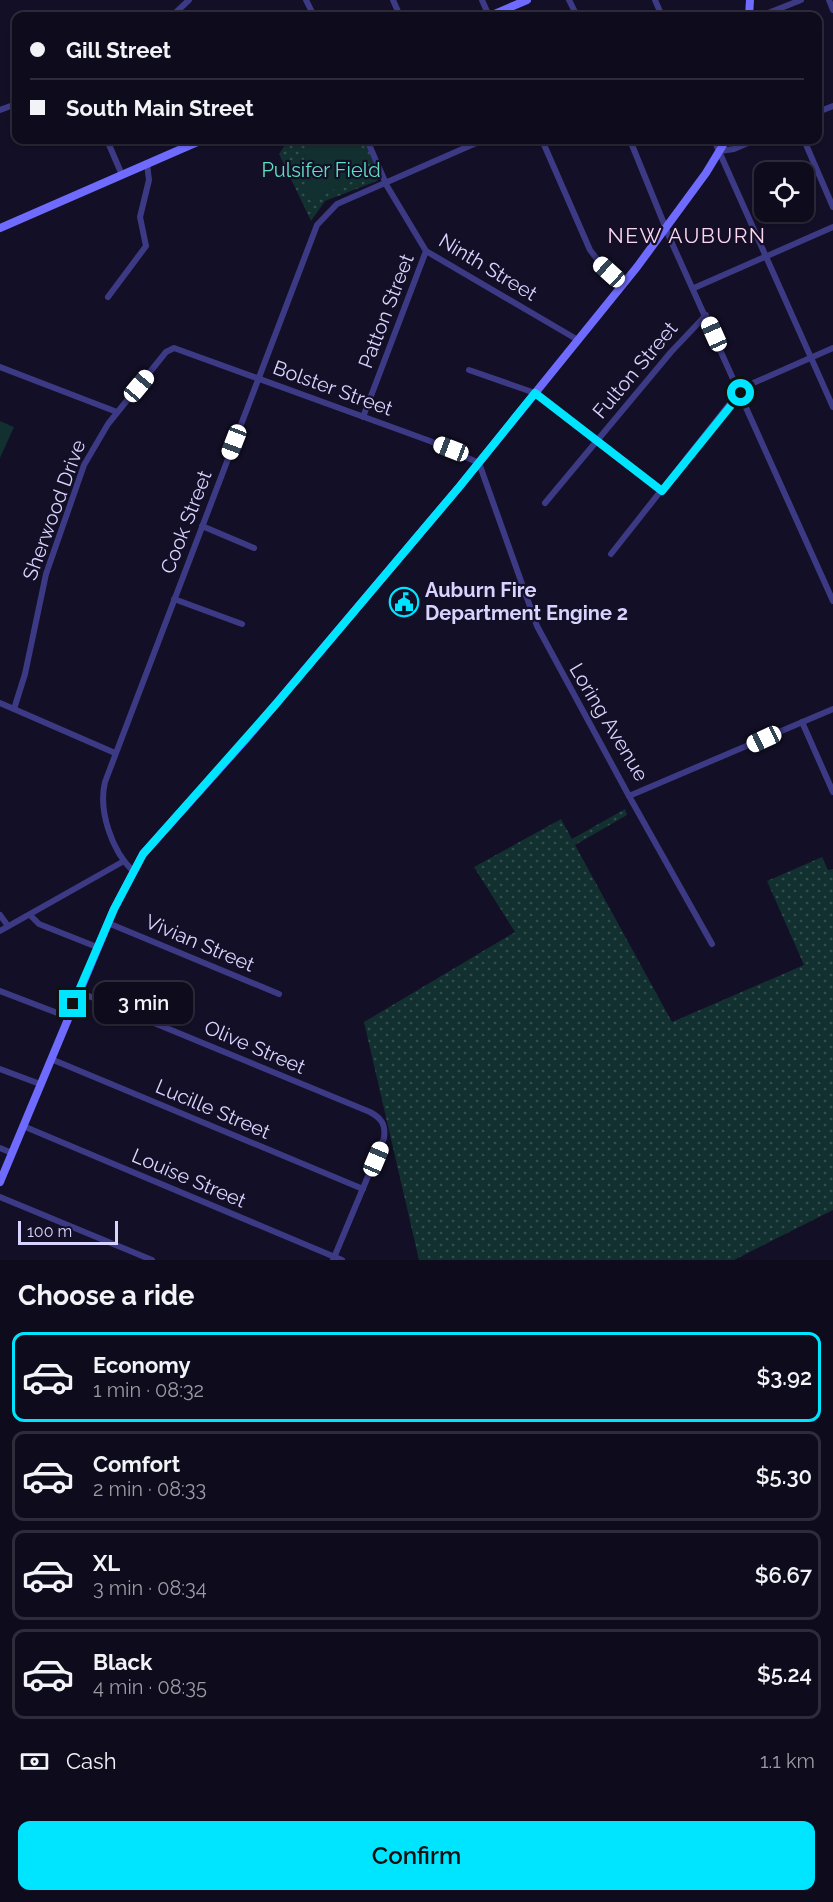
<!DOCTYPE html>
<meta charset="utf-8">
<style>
body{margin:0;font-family:Raleway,sans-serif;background:#171425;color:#f1f3f6;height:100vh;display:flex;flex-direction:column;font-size:22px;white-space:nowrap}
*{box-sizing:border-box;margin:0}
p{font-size:20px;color:#9b9ba3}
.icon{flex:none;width:33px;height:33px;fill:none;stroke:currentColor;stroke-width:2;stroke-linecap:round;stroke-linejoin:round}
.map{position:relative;height:1260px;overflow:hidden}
.side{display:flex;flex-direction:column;background:#0e0b1c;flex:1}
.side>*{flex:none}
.banner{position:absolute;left:12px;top:12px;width:810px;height:132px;border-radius:12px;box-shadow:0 2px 4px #0004,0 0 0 2px #2e2b3b;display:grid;align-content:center;height:132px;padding:0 18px;background:#0e0b1c}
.controls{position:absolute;left:754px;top:162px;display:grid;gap:12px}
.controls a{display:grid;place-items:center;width:60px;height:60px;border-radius:12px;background:#0e0b1c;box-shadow:0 2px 4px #0004,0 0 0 2px #2e2b3b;font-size:30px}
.scale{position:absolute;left:18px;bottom:15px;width:100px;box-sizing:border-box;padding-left:6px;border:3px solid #d9d4ff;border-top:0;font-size:16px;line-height:21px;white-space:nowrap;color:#d9d4ff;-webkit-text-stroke:4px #130f26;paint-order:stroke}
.end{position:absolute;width:27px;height:27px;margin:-14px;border:8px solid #00e5ff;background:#111;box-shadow:0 0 0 3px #111}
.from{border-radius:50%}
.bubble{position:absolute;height:42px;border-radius:12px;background:#0e0b1c;box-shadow:0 2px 4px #0004,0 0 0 2px #2e2b3b;font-size:20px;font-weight:600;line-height:42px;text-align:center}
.car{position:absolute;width:18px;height:36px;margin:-18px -9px;border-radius:8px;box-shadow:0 0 4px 2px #0007;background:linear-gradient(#fff 24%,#345 0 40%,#fff 0 76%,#345 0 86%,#fff 0)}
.banner b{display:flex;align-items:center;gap:21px;height:57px;font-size:22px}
.banner b+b{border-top:2px solid #2e2b3b}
.banner i{width:15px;height:15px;background:#f1f3f6}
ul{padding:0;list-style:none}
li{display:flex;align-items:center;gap:18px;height:90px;margin:0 12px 9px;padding:0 6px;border:3px solid #2e2b3b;border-radius:12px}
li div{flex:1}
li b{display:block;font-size:22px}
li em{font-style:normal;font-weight:600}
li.current{border-color:#00e5ff}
li>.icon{width:54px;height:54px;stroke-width:1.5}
h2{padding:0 18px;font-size:27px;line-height:72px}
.pay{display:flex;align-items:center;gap:15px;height:66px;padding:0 18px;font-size:22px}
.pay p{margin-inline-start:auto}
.primary-button{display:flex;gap:12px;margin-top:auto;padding:12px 18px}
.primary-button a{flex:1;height:69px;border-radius:12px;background:#00e5ff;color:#111;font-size:24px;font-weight:600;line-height:69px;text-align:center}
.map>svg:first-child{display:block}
</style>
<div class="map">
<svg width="833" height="1260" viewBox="0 0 833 1260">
<defs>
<pattern id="grass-dots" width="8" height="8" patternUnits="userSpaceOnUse" patternTransform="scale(1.5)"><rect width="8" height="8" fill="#12302f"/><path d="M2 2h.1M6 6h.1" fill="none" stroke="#344d4e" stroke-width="1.8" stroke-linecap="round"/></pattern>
</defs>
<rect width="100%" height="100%" fill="#130f26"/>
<!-- grass -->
<g fill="url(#grass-dots)">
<path d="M288,140H364L379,175L377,181L325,201L311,221L279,154Z"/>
<path d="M625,809L627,815L575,845L672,1022L804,965L767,881L822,857L828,870L833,869V1210L734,1260H419L364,1022L515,932L474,867L561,819L572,839Z"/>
</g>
<!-- pitch -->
<g fill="#12302f">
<path d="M311,140H355L371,172L370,174L309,200C304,178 299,160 311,140Z"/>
<path d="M0,421L14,427L0,458Z"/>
</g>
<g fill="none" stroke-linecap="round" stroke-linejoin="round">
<!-- street -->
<g stroke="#3d3a85" stroke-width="6">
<path d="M306,0L314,16"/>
<path d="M393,0L400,16"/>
<path d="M482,0L489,16"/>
<path d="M569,0L577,16"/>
<path d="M655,0L662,16"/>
<path d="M829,0L833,10"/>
<path d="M172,16L189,0"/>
<path d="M761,16L801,0"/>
<path d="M0,110L16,104"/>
<path d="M818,112L833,106"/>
<path d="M107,140L122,175"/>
<path d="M367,140L387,186L426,251L578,340"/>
<path d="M542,140L590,250L600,263L624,284"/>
<path d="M630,140L671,241L833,601"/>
<path d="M714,140L833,407"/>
<path d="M804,140L833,207"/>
<path d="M720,151L734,149L755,140"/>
<path d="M694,288L833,227"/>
<path d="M108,297L146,246L140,217L149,180L147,164"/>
<path d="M0,367L117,412"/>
<path d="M469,370L535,393L662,491"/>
<path d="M363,417L426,251"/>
<path d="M545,503L671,352L706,315"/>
<path d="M202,526L254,548"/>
<path d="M611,554L742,388L833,348"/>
<path d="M174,599L242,624"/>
<path d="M0,703L115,753"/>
<path d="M14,709L25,674L46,574L84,465L108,424L166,352L174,348L430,441L479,463L537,626L629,796L833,709"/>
<path d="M802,722L833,792"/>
<path d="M629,796L712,944"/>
<path d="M133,871C112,851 98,811 105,782L317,225L337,204L483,140"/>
<path d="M0,915L8,926"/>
<path d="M30,915L39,924L97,947"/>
<path d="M108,923L279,994"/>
<path d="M0,931L124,861"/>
<path d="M0,991L68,1017"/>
<path d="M79,992L370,1112C381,1118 386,1124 384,1138L333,1260"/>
<path d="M51,1059L363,1189"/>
<path d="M0,1069L40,1084"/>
<path d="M23,1126L342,1260"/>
<path d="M0,1148L12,1153"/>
<path d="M0,1197L152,1260"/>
</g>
<!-- secondary -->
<g stroke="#6f6bff" stroke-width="8">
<path d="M490,16L527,0"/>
<path d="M749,16L750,0"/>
<path d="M0,228L202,140"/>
<path d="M0,1182L114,909L143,854L247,738L460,486L637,267L706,173L726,140"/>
</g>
</g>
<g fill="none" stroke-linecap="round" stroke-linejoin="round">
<!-- route -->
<path stroke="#00e5ff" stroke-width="8" d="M73,1004L114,909L143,854L276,704L460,486L535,393L662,491L741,393"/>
</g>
<!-- icons -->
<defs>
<g id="civic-ring" transform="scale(1.5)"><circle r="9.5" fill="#130f26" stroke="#00e5ff" stroke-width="1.5"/><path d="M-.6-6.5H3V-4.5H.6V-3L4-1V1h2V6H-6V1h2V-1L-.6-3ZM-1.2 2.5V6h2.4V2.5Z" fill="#00e5ff"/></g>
</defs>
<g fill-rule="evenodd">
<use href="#civic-ring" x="404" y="602"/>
</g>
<g text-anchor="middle" stroke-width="4.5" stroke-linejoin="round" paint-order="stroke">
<!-- park labels -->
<g font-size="20" fill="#5fe0c0" stroke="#130f26">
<text x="321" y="177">Pulsifer Field</text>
</g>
<!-- street labels -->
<g font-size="20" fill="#d9d4ff" stroke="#130f26">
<text transform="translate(488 267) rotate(31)" y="7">Ninth Street</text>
<text transform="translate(386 311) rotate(-69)" y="7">Patton Street</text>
<text transform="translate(635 370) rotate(-50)" y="7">Fulton Street</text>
<text transform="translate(333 388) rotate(20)" y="7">Bolster Street</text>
<text transform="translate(54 510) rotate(-70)" y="7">Sherwood Drive</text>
<text transform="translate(186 522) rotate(-69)" y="7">Cook Street</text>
<text transform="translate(609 722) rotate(59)" y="7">Loring Avenue</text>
<text transform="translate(200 943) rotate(23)" y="7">Vivian Street</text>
<text transform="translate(255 1047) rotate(23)" y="7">Olive Street</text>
<text transform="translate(213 1109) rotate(23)" y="7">Lucille Street</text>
<text transform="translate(189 1178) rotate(23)" y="7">Louise Street</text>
</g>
<!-- poi labels -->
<g font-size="20" font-weight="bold" fill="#d9d4ff" stroke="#130f26" text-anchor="start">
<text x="425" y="597">Auburn Fire<tspan x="425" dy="23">Department Engine 2</tspan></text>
</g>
<!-- neighbourhood labels -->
<g font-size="21" letter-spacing="1.5" fill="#ffd6f0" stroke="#130f26">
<text x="687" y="243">NEW AUBURN</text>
</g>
</g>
</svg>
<div class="controls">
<a><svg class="icon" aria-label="locate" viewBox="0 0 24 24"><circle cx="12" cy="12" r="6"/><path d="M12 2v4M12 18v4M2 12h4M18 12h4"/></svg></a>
</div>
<div class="scale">100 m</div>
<i class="end from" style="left:741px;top:393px"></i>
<i class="end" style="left:73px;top:1004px"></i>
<div class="bubble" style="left:94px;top:982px;width:99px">3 min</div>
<i class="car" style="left:609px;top:272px;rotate:312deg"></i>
<i class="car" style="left:714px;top:334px;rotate:336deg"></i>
<i class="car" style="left:139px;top:386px;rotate:40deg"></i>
<i class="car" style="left:234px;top:442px;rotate:201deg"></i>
<i class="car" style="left:451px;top:449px;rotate:291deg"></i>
<i class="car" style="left:764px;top:739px;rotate:245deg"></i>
<i class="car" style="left:376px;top:1159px;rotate:23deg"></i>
<div class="banner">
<b><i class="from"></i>Gill Street</b>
<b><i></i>South Main Street</b>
</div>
</div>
<section class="side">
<h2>Choose a ride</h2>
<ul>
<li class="current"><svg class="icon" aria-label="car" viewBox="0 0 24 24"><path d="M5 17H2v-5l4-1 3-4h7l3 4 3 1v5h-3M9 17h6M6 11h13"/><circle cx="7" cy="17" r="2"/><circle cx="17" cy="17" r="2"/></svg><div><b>Economy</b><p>1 min · 08:32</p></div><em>$3.92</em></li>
<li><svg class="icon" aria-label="car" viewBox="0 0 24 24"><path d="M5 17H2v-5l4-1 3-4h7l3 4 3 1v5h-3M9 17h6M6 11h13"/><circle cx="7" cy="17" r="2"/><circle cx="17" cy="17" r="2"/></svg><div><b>Comfort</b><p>2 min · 08:33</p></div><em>$5.30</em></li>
<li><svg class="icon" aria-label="car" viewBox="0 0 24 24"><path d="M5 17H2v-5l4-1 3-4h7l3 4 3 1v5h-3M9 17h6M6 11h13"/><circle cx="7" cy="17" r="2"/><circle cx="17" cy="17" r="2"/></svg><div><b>XL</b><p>3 min · 08:34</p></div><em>$6.67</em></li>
<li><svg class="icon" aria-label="car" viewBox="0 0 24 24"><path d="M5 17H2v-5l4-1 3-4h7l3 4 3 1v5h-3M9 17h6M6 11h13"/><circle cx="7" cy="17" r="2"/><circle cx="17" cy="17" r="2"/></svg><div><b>Black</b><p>4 min · 08:35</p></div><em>$5.24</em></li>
</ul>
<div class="pay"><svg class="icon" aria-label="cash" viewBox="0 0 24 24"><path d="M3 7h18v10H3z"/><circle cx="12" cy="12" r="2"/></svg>Cash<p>1.1 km</p></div>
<div class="primary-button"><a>Confirm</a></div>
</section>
